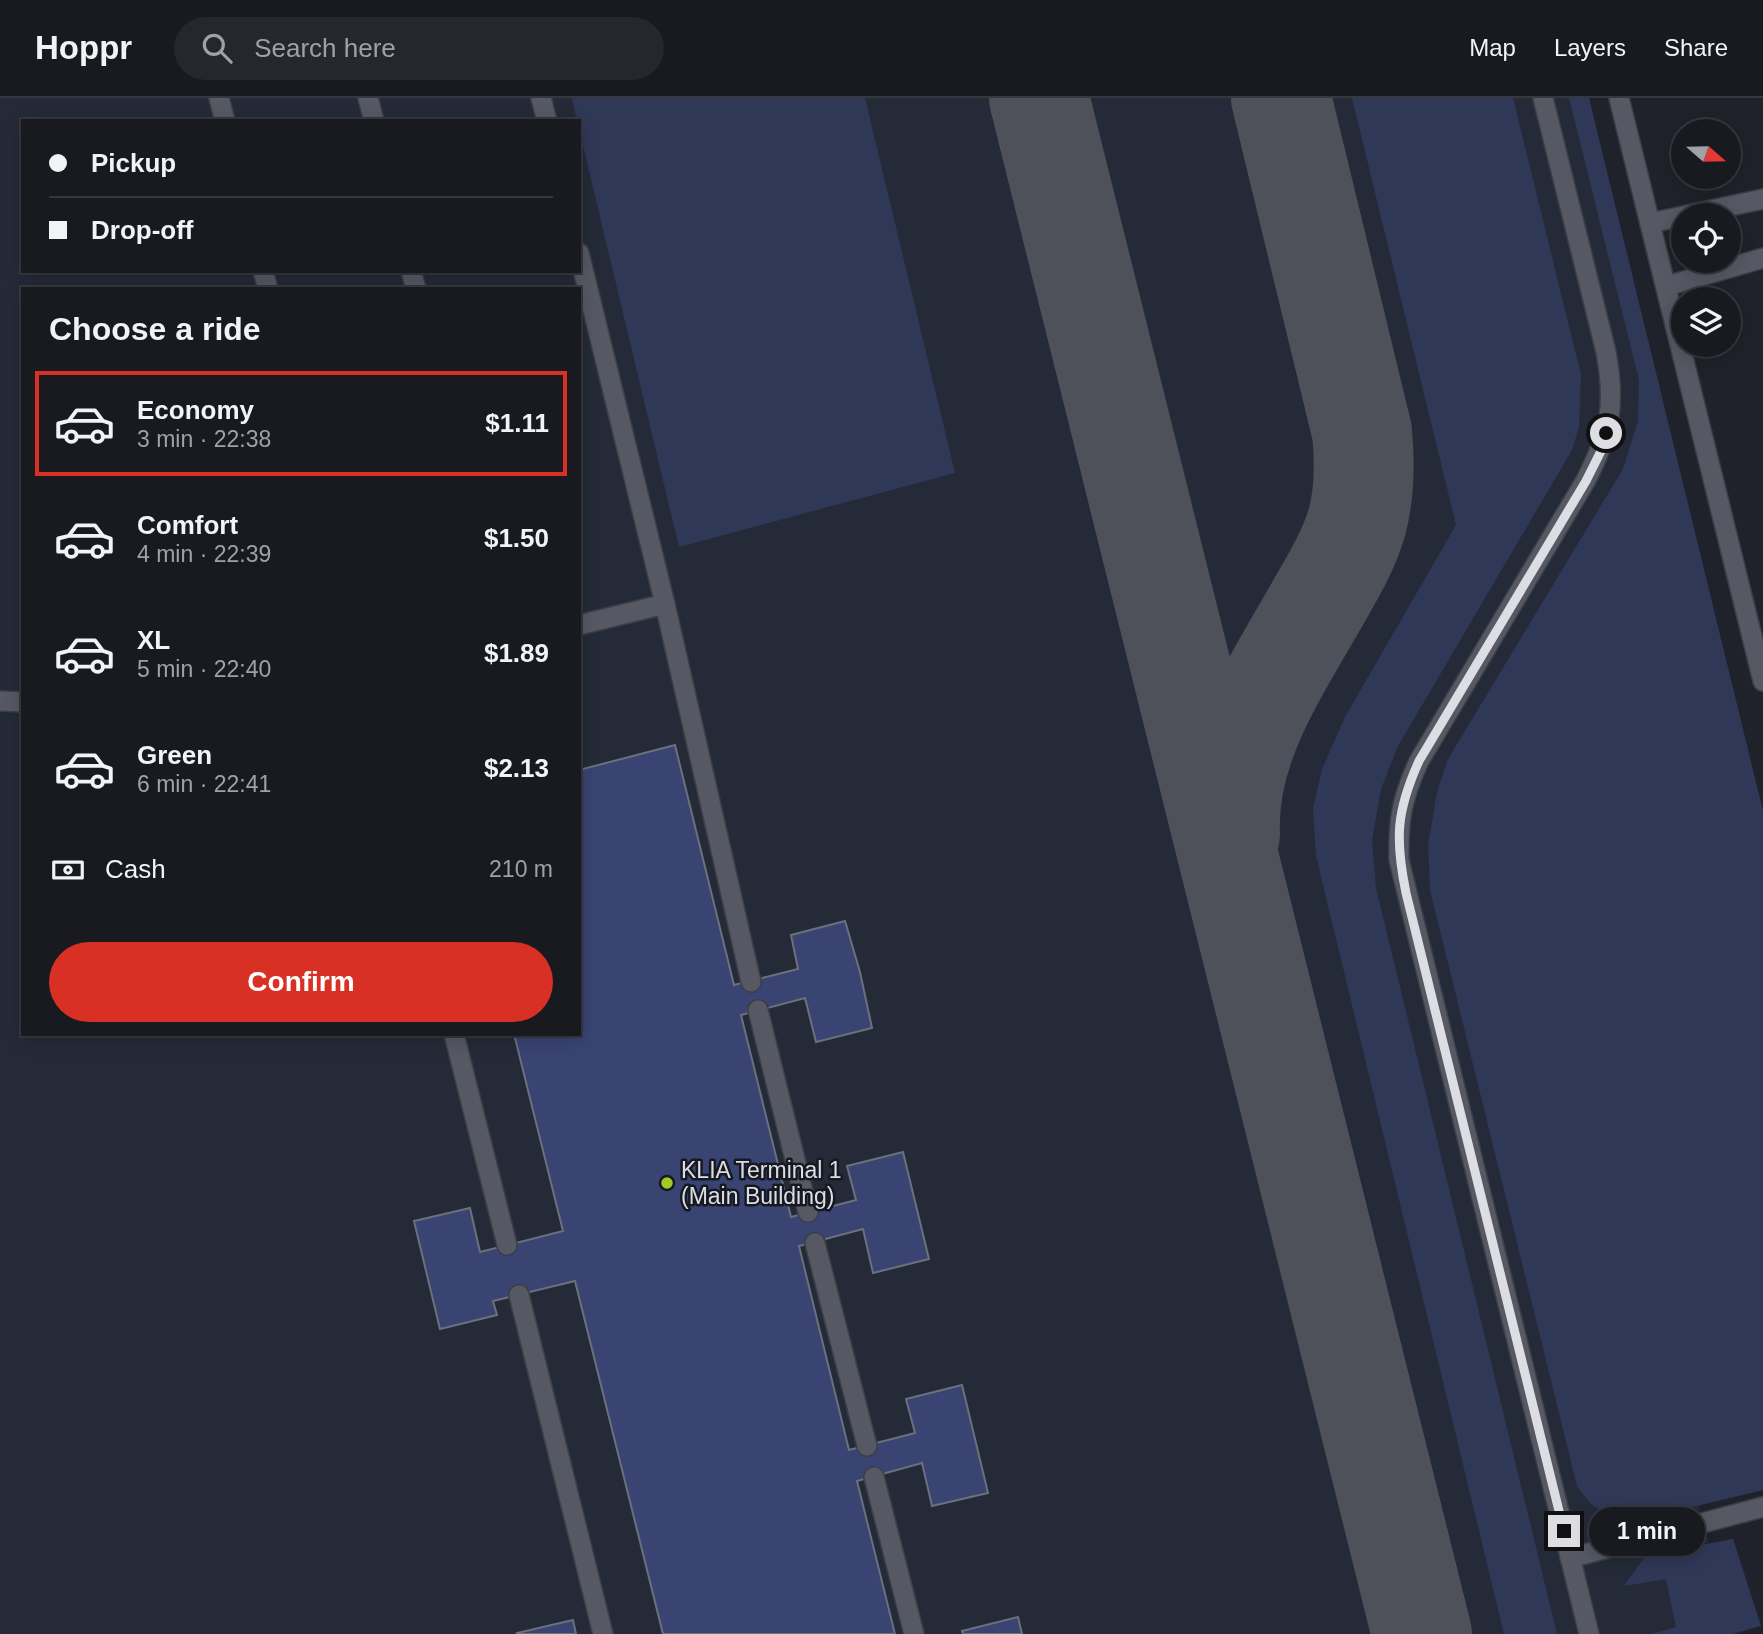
<!DOCTYPE html>
<meta charset="utf-8">
<style>
body{margin:0;font-family:Arial,sans-serif;background:#25272d;color:#f1f3f6;height:100vh;display:flex;flex-direction:column;font-size:26px;white-space:nowrap}
*{box-sizing:border-box;margin:0}
p{font-size:23px;color:#9fa1a5}
.icon{flex:none;width:38px;height:38px;fill:none;stroke:currentColor;stroke-width:2;stroke-linecap:round;stroke-linejoin:round}
.map{position:relative;flex:1;overflow:hidden}
.sheet{position:absolute;left:21px;top:189px;width:560px;height:749px;display:flex;flex-direction:column;background:#181a20;border-radius:0px;box-shadow:0 4px 18px #0003,0 0 0 2px #36383e}
.sheet>*{flex:none}
.banner{position:absolute;left:21px;top:21px;width:560px;height:154px;border-radius:0px;box-shadow:0 4px 18px #0003,0 0 0 2px #36383e;display:grid;align-content:center;height:154px;padding:0 28px;background:#181a20}
.needle{width:46px;rotate:110deg}
.buttons{position:absolute;left:1671px;top:21px;display:grid;gap:14px}
.buttons a{display:grid;place-items:center;width:70px;height:70px;border-radius:50%;background:#181a20;box-shadow:0 4px 18px #0003,0 0 0 2px #36383e;font-size:35px}
.end{position:absolute;width:32px;height:32px;margin:-16px;border:9px solid #dcdee4;background:#111;box-shadow:0 0 0 4px #111}
.from{border-radius:50%}
.bubble{position:absolute;height:49px;border-radius:24px;background:#181a20;box-shadow:0 4px 18px #0003,0 0 0 2px #36383e;font-size:23px;font-weight:700;line-height:49px;text-align:center}
.banner b{display:flex;align-items:center;gap:24px;height:66px;font-size:26px}
.banner b+b{border-top:2px solid #36383e}
.banner i{width:18px;height:18px;background:#f1f3f6}
ul{padding:0;list-style:none}
li{display:flex;align-items:center;gap:21px;height:105px;margin:0 14px 10px;padding:0 14px;border:4px solid transparent;border-radius:0px}
li div{flex:1}
li b{display:block;font-size:26px}
li em{font-style:normal;font-weight:700}
li.selected{border-color:#d93025}
li>.icon{width:63px;height:63px;stroke-width:1.5}
h2{padding:0 28px;font-size:32px;line-height:84px}
.pay{display:flex;align-items:center;gap:18px;height:77px;padding:0 28px;font-size:26px}
.pay p{margin-inline-start:auto}
.button{display:flex;gap:14px;margin-top:auto;padding:14px 28px}
.button a{flex:1;height:80px;border-radius:42px;background:#d93025;color:#fff;font-size:28px;font-weight:700;line-height:80px;text-align:center}
header{display:flex;align-items:center;gap:42px;box-sizing:border-box;height:98px;padding:0 35px;background:#181a20;border-bottom:2px solid #36383e}
header strong{font-size:33px}
nav{display:flex;gap:38px;margin-inline-start:auto;font-size:24px}
.search{width:490px;height:63px;background:#25272d;display:flex;align-items:center;gap:18px;box-sizing:border-box;padding:0 24px;border-radius:38px;color:#9fa1a5;font-size:26px}
.map>svg:first-child{display:block}
</style>
<header>
<strong>Hoppr</strong>
<div class="search"><svg class="icon" aria-label="search" viewBox="0 0 24 24"><circle cx="10" cy="10" r="6"/><path d="M15 15l6 6"/></svg>Search here</div>
<nav><a>Map</a><a>Layers</a><a>Share</a></nav>
</header>
<div class="map">
<svg width="1763" height="1536" viewBox="0 0 1763 1536">
<rect width="100%" height="100%" fill="#20222b"/>
<!-- built -->
<path fill="#252a38" fill-rule="evenodd" d="M0,0H1580L1661,347L1689,1373L1709,1445L1667,1454L1690,1536H0ZM23,23H579V173H23ZM23,191H579V936H23Z"/>
<!-- green -->
<g fill="#303858">
<path d="M572,0H865L955,375L679,449L579,31V23H577Z"/>
<path d="M1352,0H1513L1581,277L1579,329L1572,352L1398,648L1381,691L1372,743L1376,790L1557,1536H1504L1316,758L1313,711L1322,671L1345,619L1456,427Z"/>
<path d="M1569,0H1589L1763,713V1392L1635,1423L1611,1420L1591,1406L1577,1388L1430,792L1428,747L1437,694L1448,661L1623,371L1638,323L1639,282Z"/>
<path d="M1733,1441L1761,1528L1732,1536H1652L1676,1529L1666,1481L1624,1488L1646,1457Z"/>
</g>
<g fill="none" stroke-linecap="round" stroke-linejoin="round">
<!-- taxiway -->
<g stroke="#4f515a" stroke-width="100">
<path d="M1039,0L1422,1536"/>
<path d="M1230,737C1226,652 1275,580 1315,510C1331,482 1348,455 1357,424C1365,394 1365,365 1362,334L1281,0"/>
</g>
</g>
<!-- building -->
<g fill="#394473" stroke="#6c707b" stroke-width="2">
<path d="M675,647L734,887L798,871L791,837L845,823L860,874L872,930L816,944L805,900L741,917L791,1119L856,1102L847,1068L903,1054L929,1161L873,1175L863,1131L799,1148L849,1352L915,1335L906,1301L962,1287L988,1395L932,1408L922,1365L857,1383L895,1536H663L575,1183L493,1203L497,1217L440,1231L414,1123L470,1110L480,1154L563,1133L514,936H579V672Z"/>
<path d="M1018,1519L1022,1536H963L962,1533Z"/>
<path d="M573,1522L576,1536H518L517,1535Z"/>
</g>
<g fill="none" stroke-linecap="round" stroke-linejoin="round">
<!-- lane casing -->
<g stroke="#3c3e46" stroke-width="22">
<g id="lane">
<path d="M219,0L225,23"/>
<path d="M368,0L374,23"/>
<path d="M541,0L547,23"/>
<path d="M1543,0L1606,254C1616,307 1610,335 1586,382L1419,663C1402,700 1398,721 1399,762L1589,1536"/>
<path d="M1619,0L1763,583"/>
<path d="M1688,117L1763,101"/>
<path d="M1650,125L1684,118"/>
<path d="M579,155L665,506L751,884"/>
<path d="M263,173L268,191"/>
<path d="M411,173L416,191"/>
<path d="M1667,188L1763,160"/>
<path d="M579,527L665,506"/>
<path d="M0,603L23,604"/>
<path d="M758,912L808,1114"/>
<path d="M454,936L507,1147"/>
<path d="M815,1145L867,1348"/>
<path d="M519,1197L603,1536"/>
<path d="M874,1379L914,1536"/>
<path d="M1570,1460L1763,1409"/>
</g>
</g>
<!-- lane -->
<use href="#lane" stroke="#565964" stroke-width="19"/>
</g>
<g fill="none" stroke-linecap="round" stroke-linejoin="round">
<!-- route -->
<path stroke="#dcdee4" stroke-width="9" d="M1564,1433L1406,795C1395,741 1396,714 1419,663L1586,383L1602,351L1606,335"/>
</g>
<!-- markers -->
<circle fill="#a3c926" stroke="#161922" stroke-width="2.5" cx="667" cy="1085" r="7"/>
<g text-anchor="middle" stroke-width="5" stroke-linejoin="round" paint-order="stroke">
<!-- poi labels -->
<g font-size="23" fill="#dcdee4" stroke="#161922" text-anchor="start">
<text x="681" y="1080">KLIA Terminal 1<tspan x="681" dy="26">(Main Building)</tspan></text>
</g>
</g>
</svg>
<div class="buttons">
<a><svg class="needle" viewBox="-14 -14 28 28"><path d="M0-13l5 13h-10z" fill="#e53935"/><path d="M0 13l5-13h-10z" fill="#9fa1a5"/></svg></a>
<a><svg class="icon" aria-label="locate" viewBox="0 0 24 24"><circle cx="12" cy="12" r="6"/><path d="M12 2v4M12 18v4M2 12h4M18 12h4"/></svg></a>
<a><svg class="icon" aria-label="layers" viewBox="0 0 24 24"><path d="M12 4l9 5-9 5-9-5zM3 14l9 5 9-5"/></svg></a>
</div>
<i class="end from" style="left:1606px;top:335px"></i>
<i class="end" style="left:1564px;top:1433px"></i>
<div class="bubble" style="left:1589px;top:1409px;width:116px">1 min</div>
<div class="banner">
<b><i class="from"></i>Pickup</b>
<b><i></i>Drop-off</b>
</div>
<section class="sheet">
<h2>Choose a ride</h2>
<ul>
<li class="selected"><svg class="icon" aria-label="car" viewBox="0 0 24 24"><path d="M5 17H2v-5l4-1 3-4h7l3 4 3 1v5h-3M9 17h6M6 11h13"/><circle cx="7" cy="17" r="2"/><circle cx="17" cy="17" r="2"/></svg><div><b>Economy</b><p>3 min · 22:38</p></div><em>$1.11</em></li>
<li><svg class="icon" aria-label="car" viewBox="0 0 24 24"><path d="M5 17H2v-5l4-1 3-4h7l3 4 3 1v5h-3M9 17h6M6 11h13"/><circle cx="7" cy="17" r="2"/><circle cx="17" cy="17" r="2"/></svg><div><b>Comfort</b><p>4 min · 22:39</p></div><em>$1.50</em></li>
<li><svg class="icon" aria-label="car" viewBox="0 0 24 24"><path d="M5 17H2v-5l4-1 3-4h7l3 4 3 1v5h-3M9 17h6M6 11h13"/><circle cx="7" cy="17" r="2"/><circle cx="17" cy="17" r="2"/></svg><div><b>XL</b><p>5 min · 22:40</p></div><em>$1.89</em></li>
<li><svg class="icon" aria-label="car" viewBox="0 0 24 24"><path d="M5 17H2v-5l4-1 3-4h7l3 4 3 1v5h-3M9 17h6M6 11h13"/><circle cx="7" cy="17" r="2"/><circle cx="17" cy="17" r="2"/></svg><div><b>Green</b><p>6 min · 22:41</p></div><em>$2.13</em></li>
</ul>
<div class="pay"><svg class="icon" aria-label="cash" viewBox="0 0 24 24"><path d="M3 7h18v10H3z"/><circle cx="12" cy="12" r="2"/></svg>Cash<p>210 m</p></div>
<div class="button"><a>Confirm</a></div>
</section>
</div>
